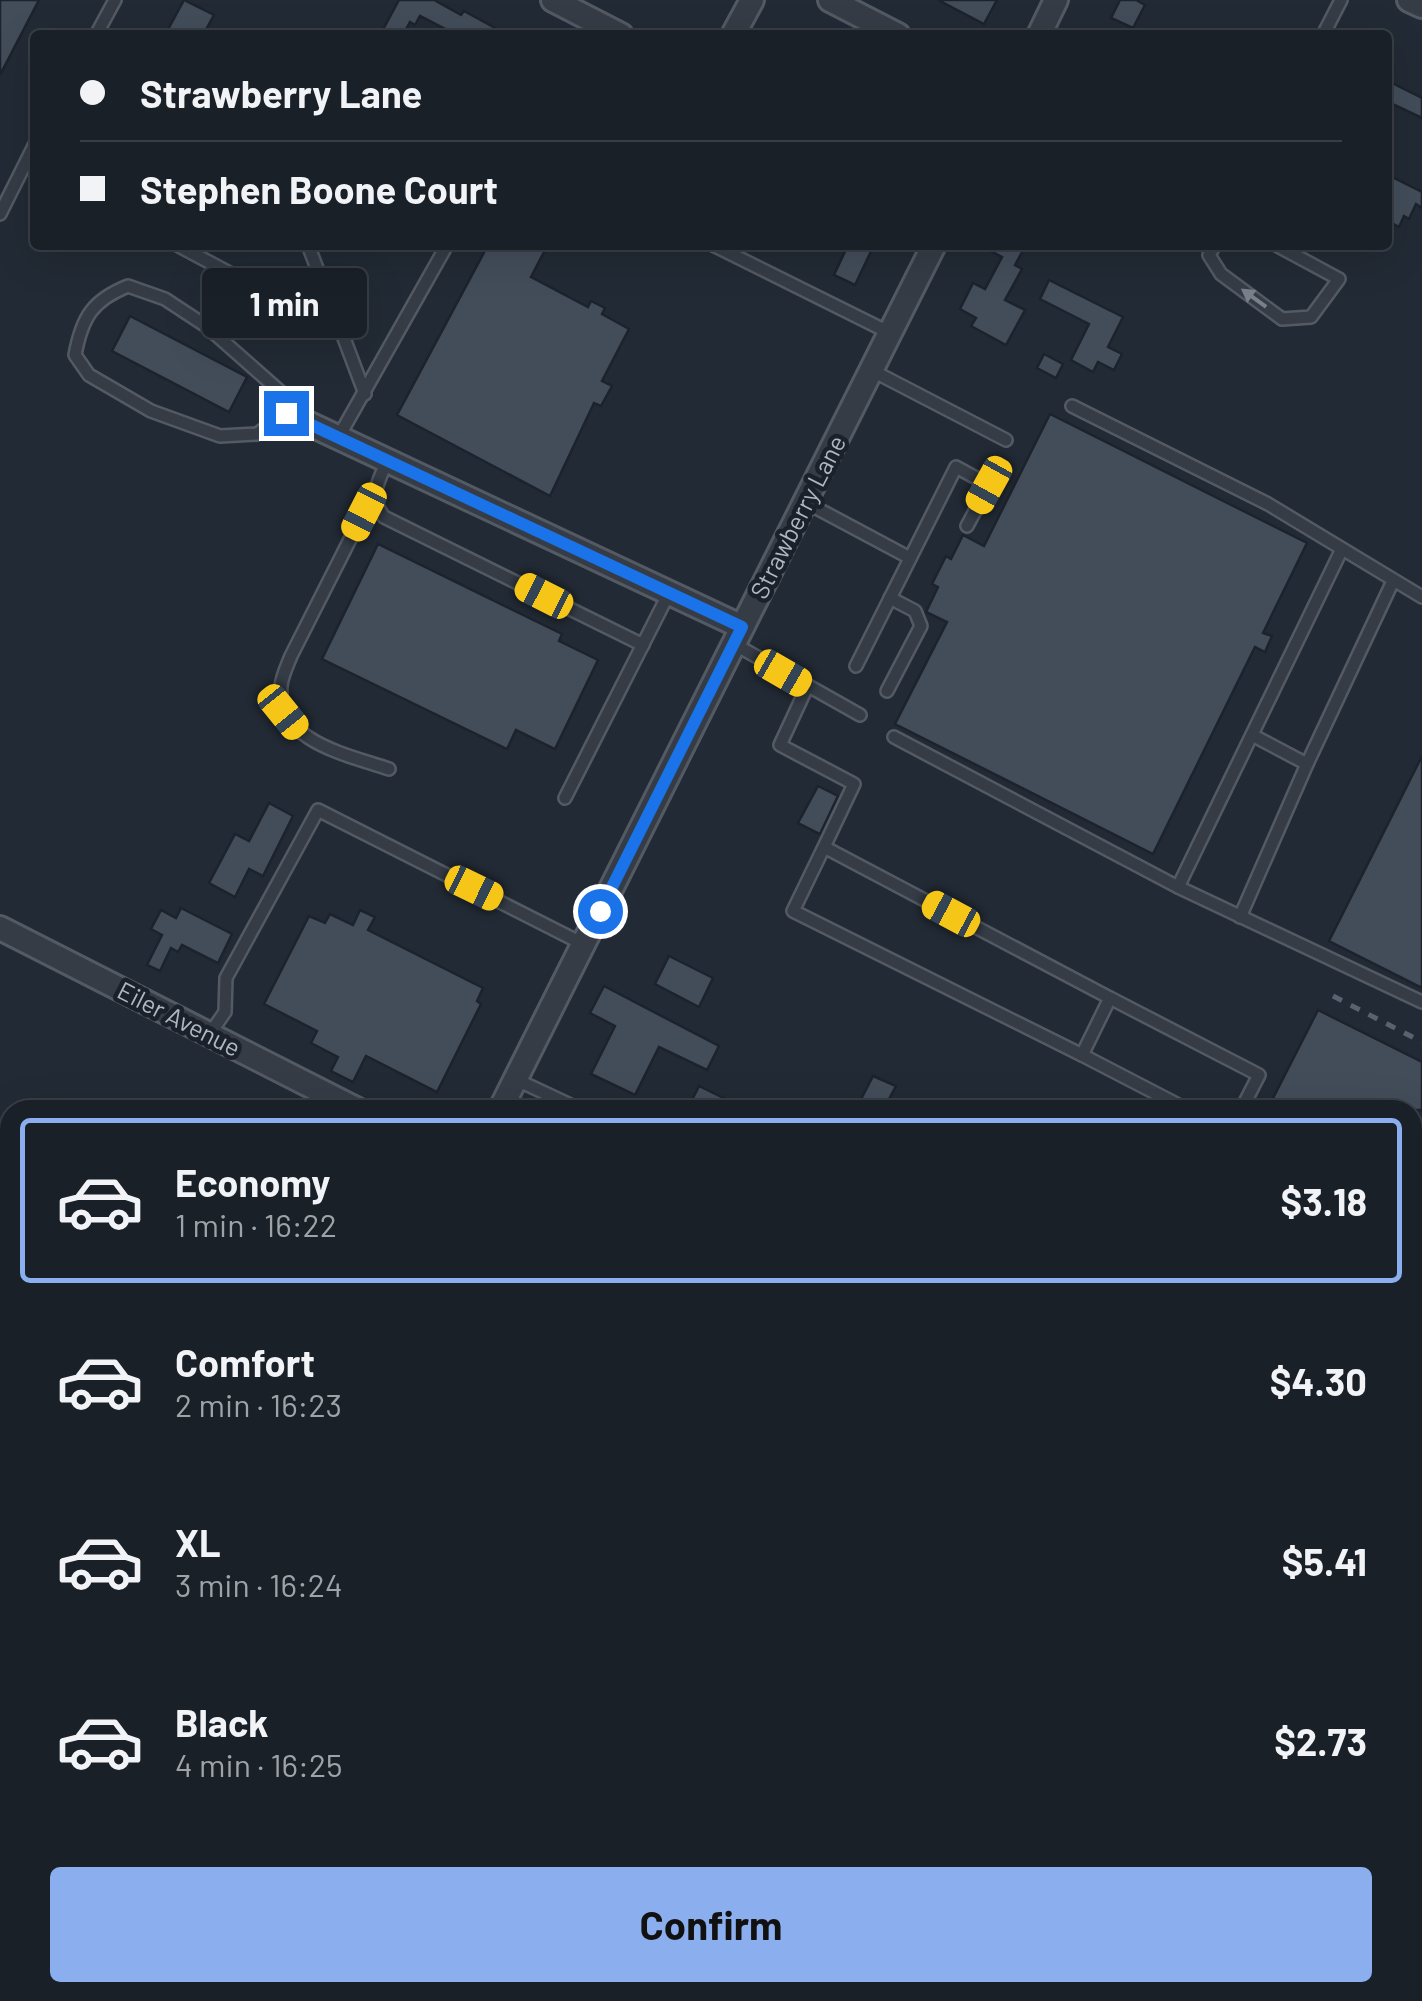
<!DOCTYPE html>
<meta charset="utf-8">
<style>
body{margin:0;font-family:Barlow,sans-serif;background:#232830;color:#f1f3f6;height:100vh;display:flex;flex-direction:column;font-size:38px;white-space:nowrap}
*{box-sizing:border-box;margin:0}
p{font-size:32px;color:#9fa3a8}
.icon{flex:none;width:55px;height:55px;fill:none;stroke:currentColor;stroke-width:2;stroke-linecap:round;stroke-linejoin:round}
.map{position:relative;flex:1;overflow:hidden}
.side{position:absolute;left:0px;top:1100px;width:1422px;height:902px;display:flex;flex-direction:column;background:#1a2028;border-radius:30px 30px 0 0;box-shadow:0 10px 40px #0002,0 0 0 2px #383e45}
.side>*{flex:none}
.hud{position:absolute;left:30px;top:30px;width:1362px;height:220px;border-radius:10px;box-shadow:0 10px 40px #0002,0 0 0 2px #383e45;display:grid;align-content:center;height:220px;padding:0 50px;background:#1a2028}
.end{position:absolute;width:45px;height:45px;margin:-22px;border:12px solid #1a73e8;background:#fff;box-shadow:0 0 0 5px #fff}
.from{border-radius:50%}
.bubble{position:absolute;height:70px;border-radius:10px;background:#1a2028;box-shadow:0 10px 40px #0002,0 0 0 2px #383e45;font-size:32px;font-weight:700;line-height:70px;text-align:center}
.car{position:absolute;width:30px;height:60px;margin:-30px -15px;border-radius:12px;box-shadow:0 0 8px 2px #0007;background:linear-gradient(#f5c518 24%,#345 0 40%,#f5c518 0 76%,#345 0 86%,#f5c518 0)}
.hud b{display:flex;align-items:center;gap:35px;height:95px;font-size:38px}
.hud b+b{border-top:2px solid #383e45}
.hud i{width:25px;height:25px;background:#f1f3f6}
ul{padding:18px 0 0;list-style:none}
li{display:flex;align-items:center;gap:30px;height:165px;margin:0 20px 15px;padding:0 30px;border:5px solid transparent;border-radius:10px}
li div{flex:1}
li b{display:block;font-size:38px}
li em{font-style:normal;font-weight:700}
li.on{border-color:#8aaeee}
li>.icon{width:90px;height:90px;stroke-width:1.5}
.primary-button{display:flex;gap:20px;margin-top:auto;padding:20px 50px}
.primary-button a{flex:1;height:115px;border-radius:10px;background:#8aaeee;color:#111;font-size:40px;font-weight:700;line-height:115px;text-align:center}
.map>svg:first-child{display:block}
</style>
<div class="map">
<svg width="1422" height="2001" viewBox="0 0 1422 2001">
<rect width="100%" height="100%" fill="#222a35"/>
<!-- building -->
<g fill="#434d5a" stroke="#1d232d" stroke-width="2.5">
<path d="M0,0H39L0,75Z"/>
<path d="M184,0L214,15L203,35H165Z"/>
<path d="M399,0H434L461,15L464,11L508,35H457L420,16L415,25L410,22L403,35H380Z"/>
<path d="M938,0H997L984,24Z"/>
<path d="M1120,0H1136L1145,5L1133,28L1111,18Z"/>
<path d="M1388,81L1422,98V118L1388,102Z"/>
<path d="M1388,175L1422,192V208L1416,204L1409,219L1404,216L1399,227L1388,221Z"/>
<path d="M488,245H532L544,252L531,277L588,307L591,301L605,308L602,314L629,329L602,381L612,386L601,406L594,403L550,496L397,415Z"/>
<path d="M848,245H874L855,285L834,275Z"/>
<path d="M979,245H1026L1015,265L1022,269L1005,300L1025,310L1006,345L971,326L976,318L960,309L973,283L985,289L1002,257Z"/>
<path d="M1049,280L1123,317L1108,347L1122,354L1114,370L1098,362L1093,372L1071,360L1089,324L1040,299Z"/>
<path d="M130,316L247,377L229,412L112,351Z"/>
<path d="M1044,354L1063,364L1056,378L1037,368Z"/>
<path d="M1050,414L1307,543L1263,633L1272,636L1265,652L1255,647L1153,854L895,724L947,622L926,612L938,587L932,584L946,556L951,559L963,535L984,546Z"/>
<path d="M378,544L562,634L559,641L598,660L555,749L516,730L507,749L322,659Z"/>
<path d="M1422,756V988L1329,941Z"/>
<path d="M818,786L838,796L820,834L798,823Z"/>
<path d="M269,803L293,816L263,876L249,869L235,897L209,883L235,834L249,841Z"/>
<path d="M181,908L232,934L218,963L182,945L178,952L171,948L160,971L147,965L162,935L151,929L161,910L176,918Z"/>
<path d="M360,910L375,917L368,930L483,988L477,1001L481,1004L437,1092L366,1056L353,1082L331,1071L338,1057L311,1043L317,1031L264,1004L309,916L325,923L330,914L353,925Z"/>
<path d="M669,956L713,978L699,1007L655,984Z"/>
<path d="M604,986L719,1046L707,1070L659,1047L635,1095L591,1074L615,1026L590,1013Z"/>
<path d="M1318,1010L1422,1062V1110H1267Z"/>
<path d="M873,1076L896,1086L883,1110H867L858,1105Z"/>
<path d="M699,1086L748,1110H687Z"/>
</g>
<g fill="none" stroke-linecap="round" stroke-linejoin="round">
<!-- service casing -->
<g stroke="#535a64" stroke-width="16">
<g id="service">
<path d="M96,35L115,0"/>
<path d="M1323,35L1341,0"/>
<path d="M0,214L35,144"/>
<path d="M177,245L342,333L365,394"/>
<path d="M308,245L342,333"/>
<path d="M713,245L890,333"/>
<path d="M1215,245L1209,255L1221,274L1282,319L1311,317L1339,279L1276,245"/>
<path d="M128,286L165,299L206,326L283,394L286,413L257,434L220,436L151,411L89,375L75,355C82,317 93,300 128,286Z"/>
<path d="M871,370L1006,440"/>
<path d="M1072,406L1268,504L1422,597"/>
<path d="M338,438L447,245"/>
<path d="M387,461C378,483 368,497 384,517L643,645"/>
<path d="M374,492L291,656C287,666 282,676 281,686C276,742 349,755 389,769"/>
<path d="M805,502L910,558"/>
<path d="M734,644L860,715"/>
<path d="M856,666L956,467L989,485L967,526"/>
<path d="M807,687L780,745L854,784L824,847L1110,998L1082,1055L793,911L824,847"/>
<path d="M887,691L921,626L915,611L890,598"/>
<path d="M1252,735L1307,764"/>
<path d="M894,737L1178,887L1341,551"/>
<path d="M565,798L669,593"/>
<path d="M1178,887L1422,1002"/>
<path d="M1240,917L1307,764L1393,581"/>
<path d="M1110,998L1259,1075L1241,1110"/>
<path d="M209,1035L225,1012L226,978L318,810L583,944"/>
<path d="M1082,1055L1188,1110"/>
<path d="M515,1079L581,1110"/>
<path d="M0,1472L10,1477"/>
<path d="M0,1873L10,1878"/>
<path d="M423,1992L430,2001"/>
<path d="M475,1992L482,2001"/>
<path d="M185,2001L195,1992"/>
</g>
</g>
<!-- minor casing -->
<g stroke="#535a64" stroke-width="28">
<g id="minor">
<path d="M553,0L621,35"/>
<path d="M830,0L898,35"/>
<path d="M1409,0L1422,6"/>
<path d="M733,35L752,0"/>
<path d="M1039,35L1056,0"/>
<path d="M286,413L742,627"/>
<path d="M0,928L358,1110"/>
<path d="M500,1110L934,245"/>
<path d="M1412,1460L1422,1442"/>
<path d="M1412,1910L1422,1903"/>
<path d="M53,2001L57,1992"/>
<path d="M1292,2001L1304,1992"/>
</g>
</g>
<!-- service -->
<use href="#service" stroke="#353c46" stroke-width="11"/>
<!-- minor -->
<use href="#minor" stroke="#353c46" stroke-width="22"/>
<!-- rail -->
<g stroke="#59626f" stroke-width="5" stroke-dasharray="10 10" stroke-linecap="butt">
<path d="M1333,996L1422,1042"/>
<path d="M1412,1850L1422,1841"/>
<path d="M1235,2001L1246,1992"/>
</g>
</g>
<!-- one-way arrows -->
<defs><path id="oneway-solid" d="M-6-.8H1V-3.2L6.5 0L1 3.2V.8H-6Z" transform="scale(2.5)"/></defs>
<use fill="#79808b" href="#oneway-solid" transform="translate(1254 298) rotate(-144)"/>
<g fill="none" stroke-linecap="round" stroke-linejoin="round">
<!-- route -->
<path stroke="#1a73e8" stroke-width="12" d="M286,413L742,627L600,911"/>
</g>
<g text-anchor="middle" stroke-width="9" stroke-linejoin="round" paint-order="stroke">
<!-- street labels -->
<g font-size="25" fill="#b0b7c3" stroke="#1b212b">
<text transform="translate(798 517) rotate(-63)" y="9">Strawberry Lane</text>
<text transform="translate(179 1019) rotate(27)" y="9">Eiler Avenue</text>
</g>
</g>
</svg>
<i class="end from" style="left:600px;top:911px"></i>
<i class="end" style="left:286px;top:413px"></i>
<div class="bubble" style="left:202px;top:268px;width:165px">1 min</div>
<i class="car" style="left:989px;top:485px;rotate:209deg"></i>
<i class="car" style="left:364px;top:512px;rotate:207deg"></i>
<i class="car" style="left:544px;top:596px;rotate:297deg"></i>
<i class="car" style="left:783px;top:673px;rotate:120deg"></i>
<i class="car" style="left:283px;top:712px;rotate:141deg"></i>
<i class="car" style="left:474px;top:888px;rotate:116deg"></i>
<i class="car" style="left:951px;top:914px;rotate:298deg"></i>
<div class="hud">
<b><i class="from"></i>Strawberry Lane</b>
<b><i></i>Stephen Boone Court</b>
</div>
<section class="side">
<ul>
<li class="on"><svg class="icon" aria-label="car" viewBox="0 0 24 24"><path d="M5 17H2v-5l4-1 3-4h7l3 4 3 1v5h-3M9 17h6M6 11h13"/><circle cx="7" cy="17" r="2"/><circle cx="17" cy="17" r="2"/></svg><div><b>Economy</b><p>1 min · 16:22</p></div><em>$3.18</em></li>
<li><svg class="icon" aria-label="car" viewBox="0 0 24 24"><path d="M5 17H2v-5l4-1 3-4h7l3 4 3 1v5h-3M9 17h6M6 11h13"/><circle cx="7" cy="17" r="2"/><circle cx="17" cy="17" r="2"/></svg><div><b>Comfort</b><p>2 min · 16:23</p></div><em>$4.30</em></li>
<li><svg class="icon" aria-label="car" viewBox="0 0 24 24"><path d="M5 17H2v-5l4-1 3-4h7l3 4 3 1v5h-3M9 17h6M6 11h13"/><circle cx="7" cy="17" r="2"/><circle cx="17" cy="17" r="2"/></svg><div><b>XL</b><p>3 min · 16:24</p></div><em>$5.41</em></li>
<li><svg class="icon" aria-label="car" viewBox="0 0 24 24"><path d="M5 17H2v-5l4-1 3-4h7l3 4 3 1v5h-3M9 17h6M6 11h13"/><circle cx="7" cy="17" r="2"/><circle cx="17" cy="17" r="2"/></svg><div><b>Black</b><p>4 min · 16:25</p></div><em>$2.73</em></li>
</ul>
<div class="primary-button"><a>Confirm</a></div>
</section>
</div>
